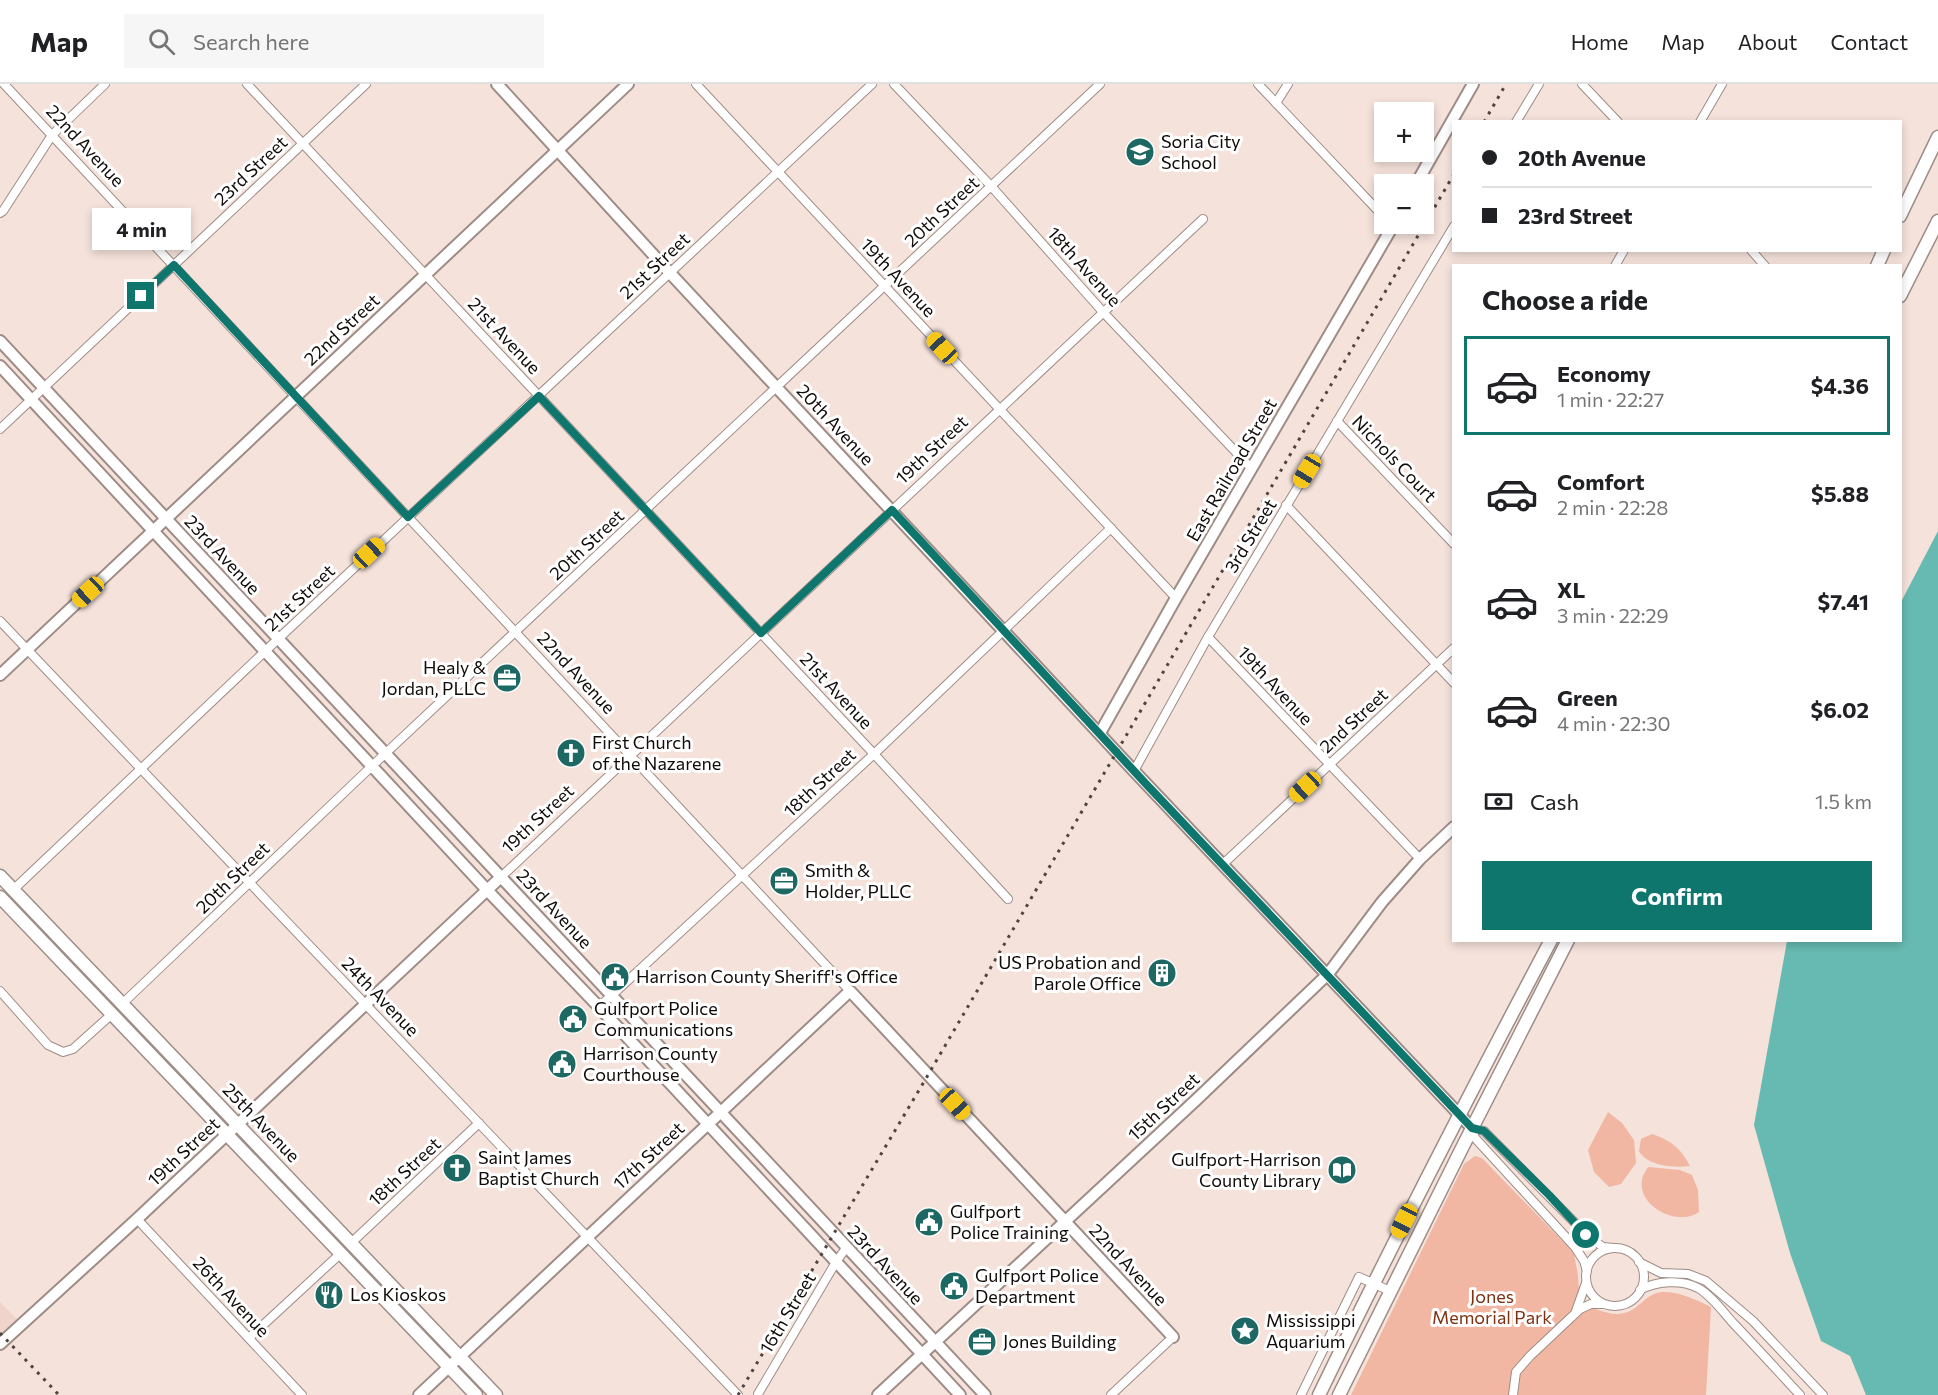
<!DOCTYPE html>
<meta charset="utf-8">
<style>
body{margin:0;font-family:Commissioner,sans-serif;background:#f6f6f6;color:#202124;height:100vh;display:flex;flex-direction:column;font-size:22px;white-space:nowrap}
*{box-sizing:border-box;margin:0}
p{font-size:20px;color:#757577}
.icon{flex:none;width:33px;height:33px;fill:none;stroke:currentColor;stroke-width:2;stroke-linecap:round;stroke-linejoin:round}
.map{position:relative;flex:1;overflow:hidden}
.details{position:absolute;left:1452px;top:180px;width:450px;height:678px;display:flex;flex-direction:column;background:#fff;border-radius:0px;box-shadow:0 3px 9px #0003}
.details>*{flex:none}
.hud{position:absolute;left:1452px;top:36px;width:450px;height:132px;border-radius:0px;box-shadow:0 3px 9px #0003;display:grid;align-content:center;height:132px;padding:0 30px;background:#fff}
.controls{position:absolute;left:1374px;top:18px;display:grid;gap:12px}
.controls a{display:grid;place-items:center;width:60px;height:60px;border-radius:0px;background:#fff;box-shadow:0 3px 9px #0003;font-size:30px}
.end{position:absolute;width:27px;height:27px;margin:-14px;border:8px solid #0f766e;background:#fff;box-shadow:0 0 0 3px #fff}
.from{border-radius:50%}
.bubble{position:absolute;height:42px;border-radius:0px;background:#fff;box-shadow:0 3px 9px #0003;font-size:20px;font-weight:700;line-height:42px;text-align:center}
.car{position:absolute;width:18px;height:36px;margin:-18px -9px;border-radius:8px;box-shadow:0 0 4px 2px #0007;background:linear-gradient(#f5c518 24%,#345 0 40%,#f5c518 0 76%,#345 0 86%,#f5c518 0)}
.hud b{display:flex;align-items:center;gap:21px;height:57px;font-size:22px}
.hud b+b{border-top:2px solid #e0e0e0}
.hud i{width:15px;height:15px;background:#202124}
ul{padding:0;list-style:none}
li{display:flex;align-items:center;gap:18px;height:99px;margin:0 12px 9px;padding:0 18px;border:3px solid transparent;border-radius:0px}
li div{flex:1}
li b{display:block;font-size:22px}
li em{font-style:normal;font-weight:700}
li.current{border-color:#0f766e}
li>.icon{width:54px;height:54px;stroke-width:1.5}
h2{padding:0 30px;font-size:27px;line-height:72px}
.pay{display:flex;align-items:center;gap:15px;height:66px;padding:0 30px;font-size:22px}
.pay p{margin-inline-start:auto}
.button{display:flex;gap:12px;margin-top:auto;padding:12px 30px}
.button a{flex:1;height:69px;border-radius:0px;background:#0f766e;color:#fff;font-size:24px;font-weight:700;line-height:69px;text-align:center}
header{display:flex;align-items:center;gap:36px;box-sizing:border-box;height:84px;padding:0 30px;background:#fff;border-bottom:2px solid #e0e0e0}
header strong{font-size:28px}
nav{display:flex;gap:33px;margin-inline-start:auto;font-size:21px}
.search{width:420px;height:54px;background:#f6f6f6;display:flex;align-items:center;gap:15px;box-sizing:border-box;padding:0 21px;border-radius:0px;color:#757577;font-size:22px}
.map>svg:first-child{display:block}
</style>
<header>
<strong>Map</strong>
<div class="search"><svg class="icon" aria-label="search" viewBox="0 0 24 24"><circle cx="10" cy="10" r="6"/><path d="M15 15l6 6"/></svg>Search here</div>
<nav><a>Home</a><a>Map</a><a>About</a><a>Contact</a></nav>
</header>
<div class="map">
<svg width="1938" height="1311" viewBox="0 0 1938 1311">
<rect width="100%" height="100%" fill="#f5e2db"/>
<!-- built -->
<path fill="#eed4ca" d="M0,1218L17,1235L0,1250Z"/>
<!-- green -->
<g fill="#f2b7a2">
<path d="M1608,1028L1622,1039L1634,1056L1636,1079L1621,1100L1609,1103L1594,1088L1588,1066Z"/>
<path d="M1652,1050C1671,1056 1681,1065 1690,1082C1674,1084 1647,1082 1639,1067L1641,1055Z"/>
<path d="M1475,1072L1482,1074L1574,1169C1575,1177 1577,1184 1578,1192C1579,1215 1581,1221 1605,1228C1614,1231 1623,1231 1632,1226C1639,1222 1646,1213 1654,1210C1670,1203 1697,1216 1711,1223L1706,1311H1351L1464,1080Z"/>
<path d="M1648,1083L1680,1086L1692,1091L1698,1106L1699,1128C1679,1143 1637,1123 1642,1096C1642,1092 1646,1087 1648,1083Z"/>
</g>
<!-- water -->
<path fill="#67bab2" d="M1938,447V1311H1866L1850,1272L1821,1257L1790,1169L1754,1041L1787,857L1900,856L1901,518Z"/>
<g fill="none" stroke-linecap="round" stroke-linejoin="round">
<!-- minor casing -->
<g stroke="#9e8c86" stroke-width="10">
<g id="minor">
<path d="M4,0L850,907"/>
<path d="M247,0L874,670L1008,815"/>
<path d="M696,0L1176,514"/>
<path d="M894,0L991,102L1103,228L1252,385"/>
<path d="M1258,0L1384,133"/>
<path d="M1582,0L1618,38"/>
<path d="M1276,19L1288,0"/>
<path d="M1516,38L1539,0"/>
<path d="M1700,38L1722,0"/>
<path d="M0,129L3,127L52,51L105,0"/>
<path d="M1751,166L1765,182"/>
<path d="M1615,182L1624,166"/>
<path d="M1337,337L1454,460"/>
<path d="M0,345L366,0"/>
<path d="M1286,421L1454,599"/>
<path d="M0,537L738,1311"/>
<path d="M1208,553L1420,775"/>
<path d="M1134,687L1208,553L1454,142"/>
<path d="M1222,781L1454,564"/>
<path d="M501,793L1203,135"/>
<path d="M13,806L278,555L872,0"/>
<path d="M0,907L48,961L63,968L73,965L112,930"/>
<path d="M122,920L372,682L1100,0"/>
<path d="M599,923L874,670L1111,444"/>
<path d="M1472,1044L1484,1047L1590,1154L1603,1163L1614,1164"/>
<path d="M1472,1045L1475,1054L1575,1163L1584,1177L1587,1187"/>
<path d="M137,1135L302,1311"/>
<path d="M351,1159L479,1039"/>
<circle cx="1615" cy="1193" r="29"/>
<path d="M1639,1178L1661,1189L1688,1190L1706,1197L1753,1237L1823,1311"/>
<path d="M1640,1206C1656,1197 1681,1195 1698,1204C1712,1212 1723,1228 1734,1240C1756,1263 1778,1287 1800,1311"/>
<path d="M1576,1227L1586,1199"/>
<path d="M249,1254L340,1170"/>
<path d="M758,1310L836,1178L846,1164"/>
<path d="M1111,1311L1173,1253"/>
<path d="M1301,1311L1359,1193L1390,1207"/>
<path d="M1513,1311L1516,1288L1530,1272L1580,1225L1591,1220H1602"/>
</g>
</g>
<!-- tertiary casing -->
<g stroke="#9e8c86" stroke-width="14">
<g id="tertiary">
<path d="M497,0L670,189L1134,687L1472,1044"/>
<path d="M1416,100L1473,0"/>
<path d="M0,257L985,1311"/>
<path d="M0,282L487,806L599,923L960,1311"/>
<path d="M0,591L628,0"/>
<path d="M1100,649L1176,514L1394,140"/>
<path d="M0,1260L137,1135L501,793"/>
<path d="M419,1311L850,907L1173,1253"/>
<path d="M878,1311L1196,1016L1328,890L1382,818L1420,775L1454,743"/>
</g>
</g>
<!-- primary casing -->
<g stroke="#9e8c86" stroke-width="15">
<g id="primary">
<path d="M1900,132L1938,53"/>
<path d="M1877,182L1884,166"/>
<path d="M1900,212L1938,137"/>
<path d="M0,792L496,1311"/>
<path d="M0,813L476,1311"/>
<path d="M1319,1311C1393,1158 1471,1007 1551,856"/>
<path d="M1339,1311L1462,1064L1568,856"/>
</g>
</g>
<!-- minor -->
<use href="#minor" stroke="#fff" stroke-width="8"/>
<!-- tertiary -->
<use href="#tertiary" stroke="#fff" stroke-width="10"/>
<!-- primary -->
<use href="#primary" stroke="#fff" stroke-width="12"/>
<!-- rail -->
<g stroke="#4e4541" stroke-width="3" stroke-dasharray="3 6" stroke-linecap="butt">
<path d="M1484,38L1506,0"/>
<path d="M0,1249L59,1311"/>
<path d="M738,1311L928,991L1454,90"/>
</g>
</g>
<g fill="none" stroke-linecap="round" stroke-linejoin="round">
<!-- route -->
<path stroke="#0f766e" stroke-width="8" d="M141,212L174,181L408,433L539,312L761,549L892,426L1147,701L1472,1044L1484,1047L1549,1111L1586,1151"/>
</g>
<!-- icons -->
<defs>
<g id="school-disc" transform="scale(1.5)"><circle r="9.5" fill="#1d6862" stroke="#fff"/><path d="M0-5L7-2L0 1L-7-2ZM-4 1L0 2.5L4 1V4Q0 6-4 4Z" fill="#fff"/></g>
<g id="office-disc" transform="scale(1.5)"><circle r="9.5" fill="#1d6862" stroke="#fff"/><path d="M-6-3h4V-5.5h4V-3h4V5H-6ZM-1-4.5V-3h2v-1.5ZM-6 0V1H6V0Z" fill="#fff"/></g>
<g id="church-disc" transform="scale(1.5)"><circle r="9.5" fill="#1d6862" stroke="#fff"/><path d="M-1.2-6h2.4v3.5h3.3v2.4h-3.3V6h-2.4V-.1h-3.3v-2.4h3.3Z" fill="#fff"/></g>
<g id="building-disc" transform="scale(1.5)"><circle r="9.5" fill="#1d6862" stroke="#fff"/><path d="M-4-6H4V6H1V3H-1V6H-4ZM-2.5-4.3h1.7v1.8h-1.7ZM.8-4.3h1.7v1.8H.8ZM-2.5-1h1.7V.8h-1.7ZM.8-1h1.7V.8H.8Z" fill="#fff"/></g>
<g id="civic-disc" transform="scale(1.5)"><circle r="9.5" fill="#1d6862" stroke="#fff"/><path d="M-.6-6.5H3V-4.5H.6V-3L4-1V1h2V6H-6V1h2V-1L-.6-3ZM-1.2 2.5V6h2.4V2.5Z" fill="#fff"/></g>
<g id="library-disc" transform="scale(1.5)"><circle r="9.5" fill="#1d6862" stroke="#fff"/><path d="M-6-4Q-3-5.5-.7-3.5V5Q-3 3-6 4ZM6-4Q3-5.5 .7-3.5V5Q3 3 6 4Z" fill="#fff"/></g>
<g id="restaurant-disc" transform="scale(1.5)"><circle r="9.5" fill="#1d6862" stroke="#fff"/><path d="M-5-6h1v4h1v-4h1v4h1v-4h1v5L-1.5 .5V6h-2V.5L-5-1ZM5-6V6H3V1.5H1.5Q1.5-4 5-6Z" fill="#fff"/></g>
<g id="sight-disc" transform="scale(1.5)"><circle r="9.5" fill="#1d6862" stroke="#fff"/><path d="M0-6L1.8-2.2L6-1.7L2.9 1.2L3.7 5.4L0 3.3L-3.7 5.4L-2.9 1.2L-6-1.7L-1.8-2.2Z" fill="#fff"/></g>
</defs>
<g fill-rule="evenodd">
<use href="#school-disc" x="1140" y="68"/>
<use href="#office-disc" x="507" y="594"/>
<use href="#church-disc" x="571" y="669"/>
<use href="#office-disc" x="784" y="797"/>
<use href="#building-disc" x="1162" y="889"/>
<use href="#civic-disc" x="615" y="893"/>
<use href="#civic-disc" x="573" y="935"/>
<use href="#civic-disc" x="562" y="980"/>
<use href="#church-disc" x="457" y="1084"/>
<use href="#library-disc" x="1342" y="1086"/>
<use href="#civic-disc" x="929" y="1138"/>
<use href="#civic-disc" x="954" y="1202"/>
<use href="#restaurant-disc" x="329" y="1211"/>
<use href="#sight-disc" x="1245" y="1247"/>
<use href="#office-disc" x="982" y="1258"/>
</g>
<g text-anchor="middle" stroke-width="6" stroke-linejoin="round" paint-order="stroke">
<!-- poi labels -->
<g font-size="18" fill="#100a08" stroke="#fff" text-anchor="start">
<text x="1161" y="64">Soria City<tspan x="1161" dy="21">School</tspan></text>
<text x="486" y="590" text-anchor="end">Healy &amp;<tspan x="486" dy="21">Jordan, PLLC</tspan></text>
<text x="592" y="665">First Church<tspan x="592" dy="21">of the Nazarene</tspan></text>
<text x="805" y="793">Smith &amp;<tspan x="805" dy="21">Holder, PLLC</tspan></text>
<text x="1141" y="885" text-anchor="end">US Probation and<tspan x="1141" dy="21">Parole Office</tspan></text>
<text x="636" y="899">Harrison County Sheriff's Office</text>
<text x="594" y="931">Gulfport Police<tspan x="594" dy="21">Communications</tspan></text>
<text x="583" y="976">Harrison County<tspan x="583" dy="21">Courthouse</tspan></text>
<text x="478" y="1080">Saint James<tspan x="478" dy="21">Baptist Church</tspan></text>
<text x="1321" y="1082" text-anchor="end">Gulfport-Harrison<tspan x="1321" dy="21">County Library</tspan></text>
<text x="950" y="1134">Gulfport<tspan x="950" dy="21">Police Training</tspan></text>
<text x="975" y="1198">Gulfport Police<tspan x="975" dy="21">Department</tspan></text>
<text x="350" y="1217">Los Kioskos</text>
<text x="1266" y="1243">Mississippi<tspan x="1266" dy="21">Aquarium</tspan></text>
<text x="1003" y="1264">Jones Building</text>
</g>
<!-- street labels -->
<g font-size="18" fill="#100a08" stroke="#fff">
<text transform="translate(85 62) rotate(47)" y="6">22nd Avenue</text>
<text transform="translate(251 87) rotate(-43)" y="6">23rd Street</text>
<text transform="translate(942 128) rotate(-43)" y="6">20th Street</text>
<text transform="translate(655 182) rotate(-43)" y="6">21st Street</text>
<text transform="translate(1084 183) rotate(48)" y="6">18th Avenue</text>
<text transform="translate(898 194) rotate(47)" y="6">19th Avenue</text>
<text transform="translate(342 246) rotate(-43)" y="6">22nd Street</text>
<text transform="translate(504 252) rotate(47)" y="6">21st Avenue</text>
<text transform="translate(835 341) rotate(47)" y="6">20th Avenue</text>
<text transform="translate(932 366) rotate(-43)" y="6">19th Street</text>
<text transform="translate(1394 375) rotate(46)" y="6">Nichols Court</text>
<text transform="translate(1232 386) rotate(-60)" y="6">East Railroad Street</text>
<text transform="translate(1251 452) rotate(-59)" y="6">3rd Street</text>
<text transform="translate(587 461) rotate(-43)" y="6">20th Street</text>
<text transform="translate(222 471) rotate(47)" y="6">23rd Avenue</text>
<text transform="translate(300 514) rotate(-43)" y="6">21st Street</text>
<text transform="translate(576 589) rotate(47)" y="6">22nd Avenue</text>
<text transform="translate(1275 602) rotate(47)" y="6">19th Avenue</text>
<text transform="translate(836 607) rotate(47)" y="6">21st Avenue</text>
<text transform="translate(1354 637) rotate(-43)" y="6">2nd Street</text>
<text transform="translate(820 699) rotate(-43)" y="6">18th Street</text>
<text transform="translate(538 735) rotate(-43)" y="6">19th Street</text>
<text transform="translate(233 794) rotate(-44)" y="6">20th Street</text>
<text transform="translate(554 825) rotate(47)" y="6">23rd Avenue</text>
<text transform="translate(380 913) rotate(46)" y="6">24th Avenue</text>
<text transform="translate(1164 1023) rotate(-43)" y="6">15th Street</text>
<text transform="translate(261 1039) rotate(46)" y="6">25th Avenue</text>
<text transform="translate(184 1068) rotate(-43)" y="6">19th Street</text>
<text transform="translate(649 1072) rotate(-43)" y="6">17th Street</text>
<text transform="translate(405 1088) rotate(-43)" y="6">18th Street</text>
<text transform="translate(885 1181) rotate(47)" y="6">23rd Avenue</text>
<text transform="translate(1128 1181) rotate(47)" y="6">22nd Avenue</text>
<text transform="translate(231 1213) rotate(47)" y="6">26th Avenue</text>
<text transform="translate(788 1229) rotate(-59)" y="6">16th Street</text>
</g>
<!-- park labels -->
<g font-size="18" fill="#7c3113" stroke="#fff">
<text x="1492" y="1219">Jones<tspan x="1492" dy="21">Memorial Park</tspan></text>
</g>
</g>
</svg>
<div class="controls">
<a>+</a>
<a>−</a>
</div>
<i class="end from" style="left:1586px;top:1151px"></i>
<i class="end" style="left:141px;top:212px"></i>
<div class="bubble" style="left:92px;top:124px;width:99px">4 min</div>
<i class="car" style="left:942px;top:264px;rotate:317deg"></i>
<i class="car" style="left:1307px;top:387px;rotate:211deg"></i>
<i class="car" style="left:369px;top:469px;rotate:47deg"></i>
<i class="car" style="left:88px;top:508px;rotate:227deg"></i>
<i class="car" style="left:1305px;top:703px;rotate:227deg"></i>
<i class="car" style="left:955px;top:1020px;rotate:137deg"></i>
<i class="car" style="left:1404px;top:1137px;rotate:207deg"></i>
<div class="hud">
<b><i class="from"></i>20th Avenue</b>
<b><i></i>23rd Street</b>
</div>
<section class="details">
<h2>Choose a ride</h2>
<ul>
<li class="current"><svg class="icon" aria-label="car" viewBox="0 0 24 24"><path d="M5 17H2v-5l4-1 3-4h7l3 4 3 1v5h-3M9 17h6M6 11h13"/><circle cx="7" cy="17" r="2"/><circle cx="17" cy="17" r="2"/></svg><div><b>Economy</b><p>1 min · 22:27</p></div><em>$4.36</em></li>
<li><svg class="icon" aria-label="car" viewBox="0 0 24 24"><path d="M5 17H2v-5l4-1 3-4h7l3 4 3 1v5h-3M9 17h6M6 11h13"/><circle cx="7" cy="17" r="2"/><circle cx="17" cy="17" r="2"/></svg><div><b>Comfort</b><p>2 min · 22:28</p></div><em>$5.88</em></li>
<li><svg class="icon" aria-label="car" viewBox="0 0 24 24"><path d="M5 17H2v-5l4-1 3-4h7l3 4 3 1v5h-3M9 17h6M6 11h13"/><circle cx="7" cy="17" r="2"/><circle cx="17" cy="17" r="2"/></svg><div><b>XL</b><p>3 min · 22:29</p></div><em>$7.41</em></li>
<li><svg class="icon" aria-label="car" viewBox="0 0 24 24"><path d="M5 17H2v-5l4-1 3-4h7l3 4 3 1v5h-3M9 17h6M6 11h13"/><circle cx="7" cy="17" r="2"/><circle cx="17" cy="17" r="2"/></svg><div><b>Green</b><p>4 min · 22:30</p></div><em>$6.02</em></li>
</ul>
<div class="pay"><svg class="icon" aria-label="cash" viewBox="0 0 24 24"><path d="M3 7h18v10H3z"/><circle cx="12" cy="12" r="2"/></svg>Cash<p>1.5 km</p></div>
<div class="button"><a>Confirm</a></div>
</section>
</div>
